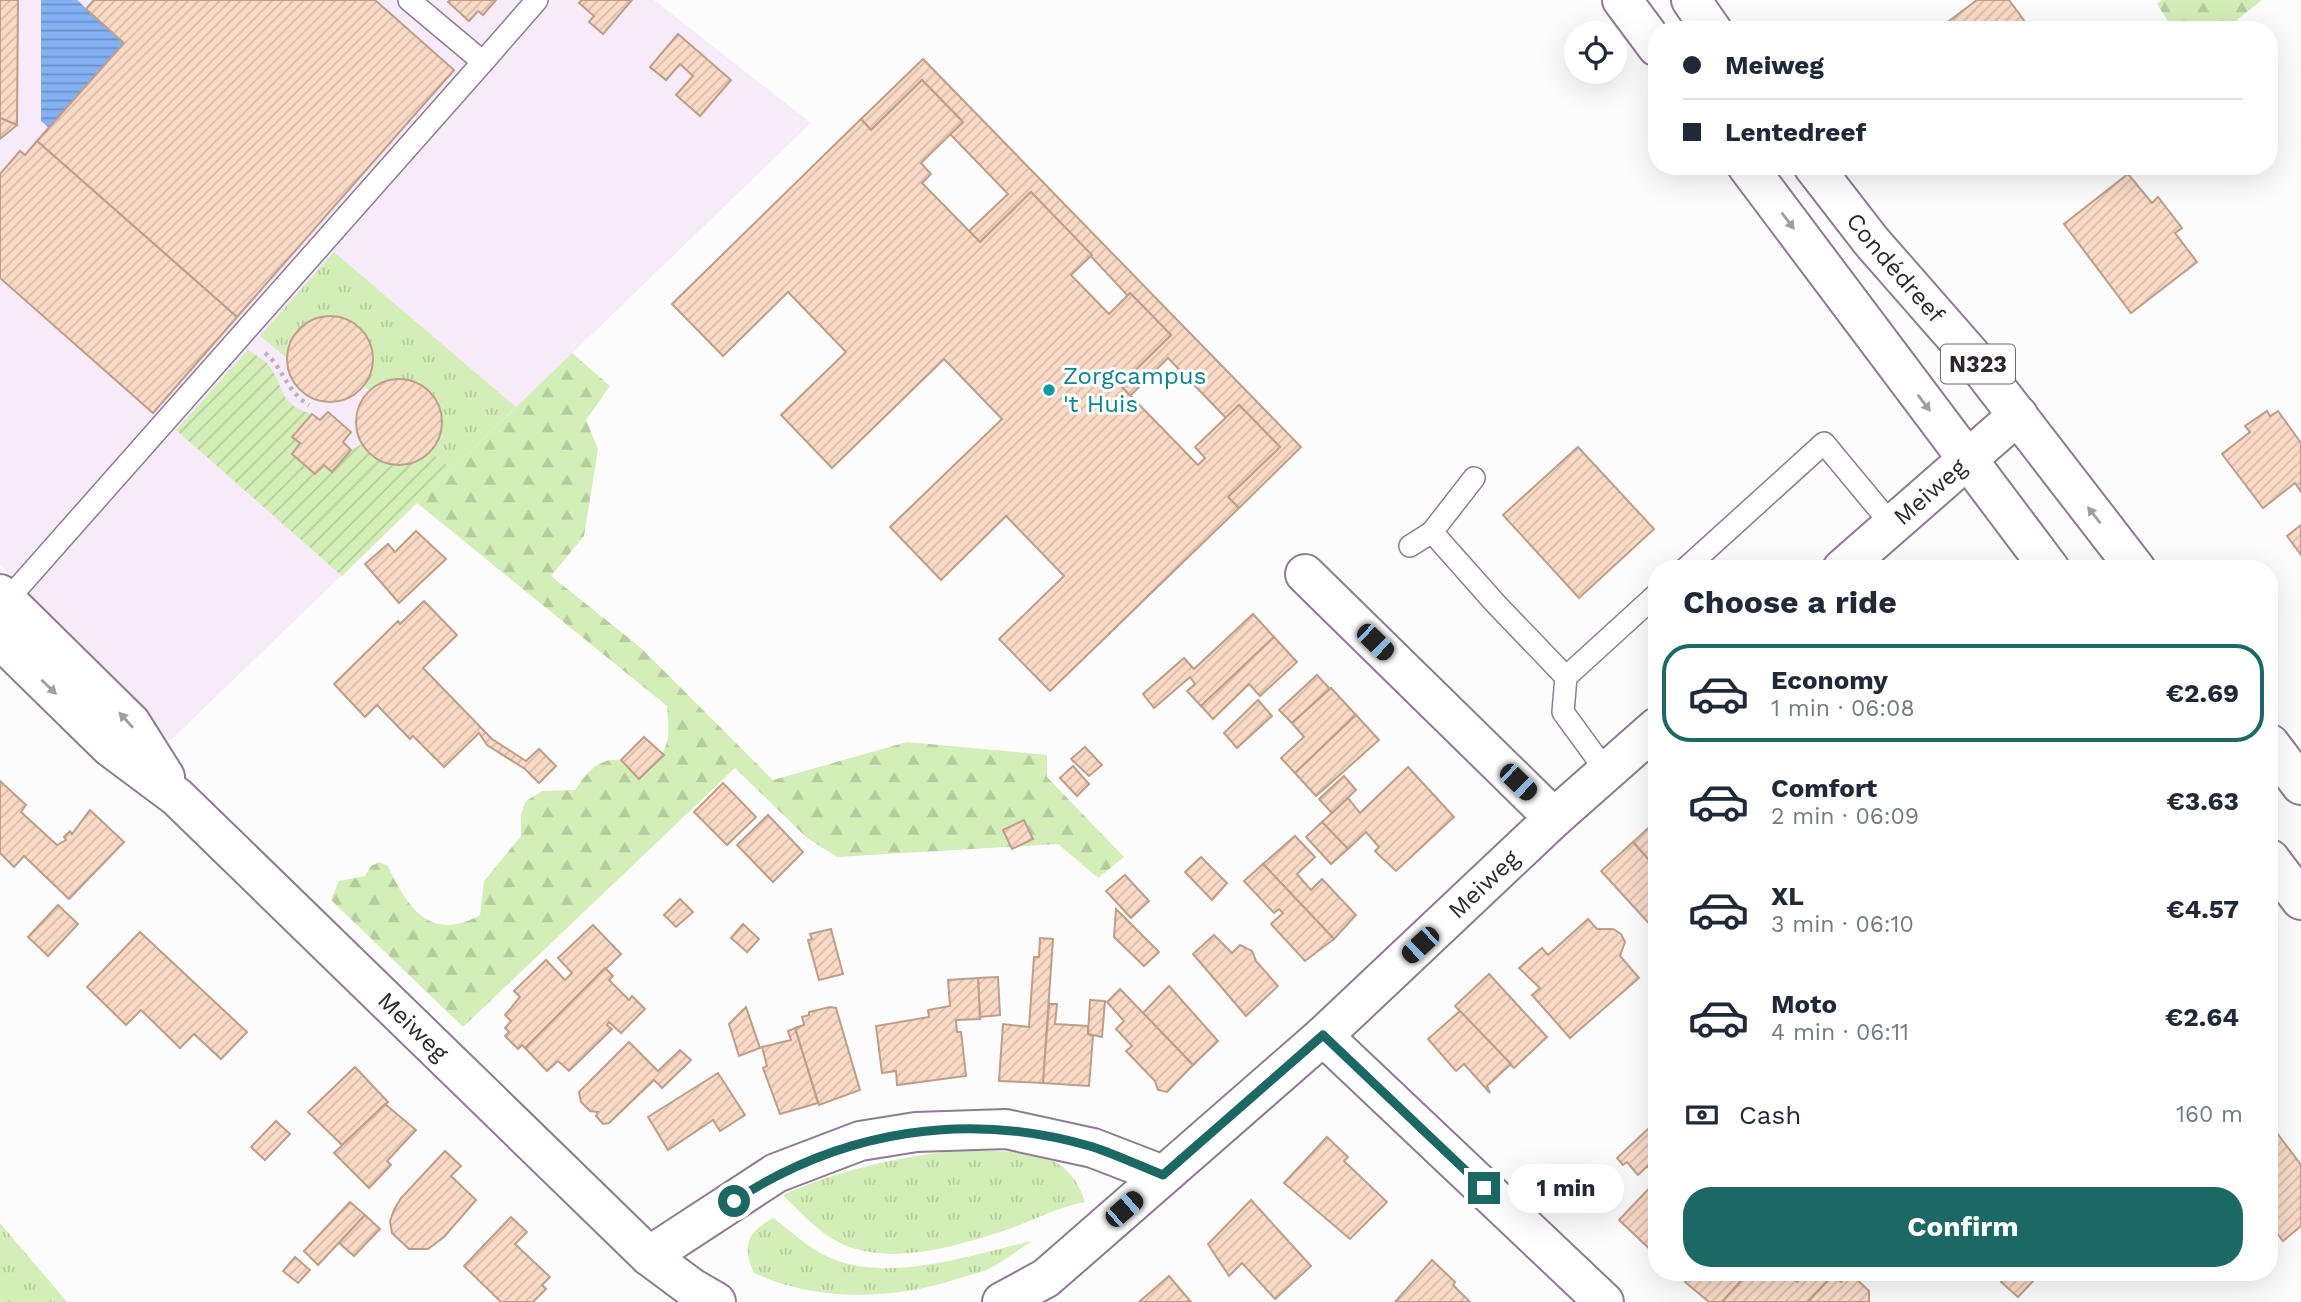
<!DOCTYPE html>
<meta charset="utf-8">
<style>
body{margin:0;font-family:"Work Sans",sans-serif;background:#f2f2f3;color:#1f2937;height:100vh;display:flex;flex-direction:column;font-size:26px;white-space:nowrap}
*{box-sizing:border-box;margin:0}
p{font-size:23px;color:#747a83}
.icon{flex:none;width:38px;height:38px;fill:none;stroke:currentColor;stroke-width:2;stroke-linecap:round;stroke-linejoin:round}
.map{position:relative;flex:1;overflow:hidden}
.drawer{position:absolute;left:1648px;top:560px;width:630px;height:721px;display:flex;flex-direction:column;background:#fff;border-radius:28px;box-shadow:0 7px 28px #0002}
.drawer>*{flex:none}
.banner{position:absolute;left:1648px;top:21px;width:630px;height:154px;border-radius:28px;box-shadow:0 7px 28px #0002;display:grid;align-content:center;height:154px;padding:0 35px;background:#fff}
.tools{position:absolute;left:1564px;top:21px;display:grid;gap:14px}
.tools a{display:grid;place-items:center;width:63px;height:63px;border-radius:50%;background:#fff;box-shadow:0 7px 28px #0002;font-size:35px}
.end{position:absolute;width:32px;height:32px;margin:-16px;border:9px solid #1b6865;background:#fff;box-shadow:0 0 0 4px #fff}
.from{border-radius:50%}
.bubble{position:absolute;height:49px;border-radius:24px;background:#fff;box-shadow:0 7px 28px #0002;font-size:23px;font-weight:700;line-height:49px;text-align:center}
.car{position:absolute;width:21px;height:42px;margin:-21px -10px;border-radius:9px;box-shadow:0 0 5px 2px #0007;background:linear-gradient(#222 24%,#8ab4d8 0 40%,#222 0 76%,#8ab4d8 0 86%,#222 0)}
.banner b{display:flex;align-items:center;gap:24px;height:66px;font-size:26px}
.banner b+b{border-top:2px solid #e0e1e3}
.banner i{width:18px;height:18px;background:#1f2937}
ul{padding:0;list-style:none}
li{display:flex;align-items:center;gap:21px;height:98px;margin:0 14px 10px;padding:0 21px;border:4px solid transparent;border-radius:28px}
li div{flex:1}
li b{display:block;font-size:26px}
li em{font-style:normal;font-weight:700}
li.on{border-color:#1b6865}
li>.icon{width:63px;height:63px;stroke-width:1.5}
h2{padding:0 35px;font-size:32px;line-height:84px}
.pay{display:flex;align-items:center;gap:18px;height:77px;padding:0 35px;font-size:26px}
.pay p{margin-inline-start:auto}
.primary-button{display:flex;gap:14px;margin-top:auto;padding:14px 35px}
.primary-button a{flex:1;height:80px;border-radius:28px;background:#1b6865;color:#fff;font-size:28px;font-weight:700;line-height:80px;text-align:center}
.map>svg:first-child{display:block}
</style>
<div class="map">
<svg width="2301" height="1302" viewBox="0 0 2301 1302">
<defs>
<pattern id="grass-tufts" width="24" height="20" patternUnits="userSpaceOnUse" patternTransform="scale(1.75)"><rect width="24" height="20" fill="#d4eeb7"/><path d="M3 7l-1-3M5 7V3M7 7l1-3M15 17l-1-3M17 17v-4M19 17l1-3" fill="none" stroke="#b6cc9e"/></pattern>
<pattern id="forest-firs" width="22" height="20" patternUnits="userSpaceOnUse" patternTransform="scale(1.75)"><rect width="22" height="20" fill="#d4eeb7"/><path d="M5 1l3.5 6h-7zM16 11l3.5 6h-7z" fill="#b6cc9e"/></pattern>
<pattern id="garden-furrows" width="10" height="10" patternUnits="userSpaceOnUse" patternTransform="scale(1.75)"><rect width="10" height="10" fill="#d4eeb7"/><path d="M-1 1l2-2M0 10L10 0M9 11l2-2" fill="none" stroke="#b6cc9e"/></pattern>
<pattern id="water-rules" width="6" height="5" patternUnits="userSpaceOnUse" patternTransform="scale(1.75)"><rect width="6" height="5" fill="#84b1f3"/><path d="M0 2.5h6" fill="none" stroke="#6c90c5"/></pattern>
<pattern id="building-hatch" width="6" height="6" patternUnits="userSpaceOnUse" patternTransform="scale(1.75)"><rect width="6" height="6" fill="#f9dac7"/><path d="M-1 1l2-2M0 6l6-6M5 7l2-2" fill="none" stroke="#d6bbab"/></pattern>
</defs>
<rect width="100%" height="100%" fill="#fcfcfc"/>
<!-- built -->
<path fill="#f7ebfa" d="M18,0H654L811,123L170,741L0,565V139L17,125Z"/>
<!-- grass -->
<g fill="url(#grass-tufts)">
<path d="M334,252L516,407L452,469L430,452C465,409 412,356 369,390L364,386C405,321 297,282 287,358L260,336Z"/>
<path d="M961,1150C1013,1154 1066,1141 1085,1202C1057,1207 1035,1220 1009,1229C964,1244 903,1263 856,1249C826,1241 804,1216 783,1195C841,1169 897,1157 961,1150Z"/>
<path d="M773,1218C790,1230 807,1247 826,1256C888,1285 969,1255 1032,1241C1019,1249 1006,1260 992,1267C982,1273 968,1275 957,1279C892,1300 817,1302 754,1273C741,1245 748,1232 773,1218Z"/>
<path d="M0,1223L67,1302H0Z"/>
</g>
<!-- forest -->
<g fill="url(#forest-firs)">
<path d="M2162,0H2262L2224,30H2174L2157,4Z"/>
<path d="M572,353L610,386L586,420L598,449L584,536L551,576L640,647L773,780L907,742L1047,755V777L1124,857L1098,878L1058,844L837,857L807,838L735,768L463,1027L331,900L339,881L365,876L371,866L379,862L388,866C407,907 430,943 480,915L484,881L521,836V814L526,801L542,791L575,790C588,771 598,758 621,760L639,779C668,751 671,747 667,706L417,503Z"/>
</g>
<!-- garden -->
<path fill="url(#garden-furrows)" d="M248,350C255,355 266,360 270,367C286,390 277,403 312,414L292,436L300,443L292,453L315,474L324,465L332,471L351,450L362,444C381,467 406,471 430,452L452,469L342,576L176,430Z"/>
<!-- water -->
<path fill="url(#water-rules)" d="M41,0H77L124,43L49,128L41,121Z"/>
<!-- building -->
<g fill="url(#building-hatch)" stroke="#bf9e89" stroke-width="2">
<path d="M0,0H18L17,125L0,118Z"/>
<path d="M94,0H375L454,70L237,317L37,141L124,43L86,9Z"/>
<path d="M450,0H496L483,15L478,11L469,21L448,2Z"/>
<path d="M582,0H632L603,34L589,22L594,16L579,3Z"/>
<path d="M1977,0H2009L2031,30H1937Z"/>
<path d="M678,34L731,80L700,116L676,95L693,76L680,64L666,80L650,67Z"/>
<path d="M923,59L1301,447L1239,508L1228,497L1280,447L1239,405L1226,418L1168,358L1130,396L1120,385L1171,335L1130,293L1128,296L1031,192L980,242L969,231L1008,194L950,134L963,122L922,80L871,130L861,119Z"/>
<path d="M922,80L963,122L921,163L931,174L922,183L980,242L1031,192L1092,255L1071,275L1109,314L1130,293L1171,335L1120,385L1198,465L1205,458L1195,447L1239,405L1280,447L1228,497L1239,508L1050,691L999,639L1064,576L1006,516L941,580L890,527L1002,419L944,359L832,468L781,415L846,352L788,292L723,356L672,304L861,119L871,130Z"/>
<path d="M0,118L17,125L0,139Z"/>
<path d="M37,141L237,317L153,413L0,278V174L20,151L25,155Z"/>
<path d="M2128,174L2152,203L2158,197L2182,228L2175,233L2197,262L2131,313L2064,224Z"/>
<circle cx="330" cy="359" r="43"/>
<circle cx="399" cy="422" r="43"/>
<path d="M2267,411L2270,416L2278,411L2301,443V492L2295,483L2263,508L2222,454L2250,432L2245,426Z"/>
<path d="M328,412L351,432L343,442L351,450L332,472L324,465L315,474L292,454L300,443L292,437L312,414L320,420Z"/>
<path d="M1578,447L1654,529L1579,598L1503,515Z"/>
<path d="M2301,525V555L2287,536Z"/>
<path d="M416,531L446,559L399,603L365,564L388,544L395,552Z"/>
<path d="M424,601L457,635L423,668L492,739L526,761L539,749L556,766L539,783L525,769L487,745L479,733L444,767L413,736L410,739L377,705L365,717L334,684L398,621L400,624Z"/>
<path d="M1253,614L1274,637L1201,706L1187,691L1195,684L1190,677L1154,708L1143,694L1184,658L1194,669Z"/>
<path d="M1274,637L1297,662L1260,696L1249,684L1213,719L1201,706Z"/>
<path d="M1317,675L1330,689L1292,723L1279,710Z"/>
<path d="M1331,688L1356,715L1295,773L1281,758L1304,737L1292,723Z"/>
<path d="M1258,700L1272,716L1237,748L1224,733Z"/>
<path d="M1356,715L1379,740L1316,796L1295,773Z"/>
<path d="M644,737L664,755L639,779L621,760Z"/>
<path d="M1085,747L1102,765L1089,776L1071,759Z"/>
<path d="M1073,766L1089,784L1077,796L1060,778Z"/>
<path d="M1408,767L1454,817L1396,871L1378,854L1375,851L1379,847L1366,832L1348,849L1322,822L1348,798L1360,813Z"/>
<path d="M1344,776L1356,790L1332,813L1319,799Z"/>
<path d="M0,781L26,805L21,812L57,845L66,840L64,837L70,831L72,834L90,810L124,842L69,899L24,856L14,867L0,853Z"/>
<path d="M723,783L756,817L727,845L694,812Z"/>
<path d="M768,815L803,852L773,882L737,845Z"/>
<path d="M1024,820L1033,839L1012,849L1003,830Z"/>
<path d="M1657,820V869L1633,842Z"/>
<path d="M1322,822L1348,849L1331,864L1306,837Z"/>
<path d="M1295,836L1315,857L1297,874L1311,890L1322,879L1356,915L1334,939L1263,864Z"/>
<path d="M1633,842L1657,869V937L1653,932L1655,930L1601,871Z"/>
<path d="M1201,857L1227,883L1212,900L1185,872Z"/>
<path d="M1263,864L1334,939L1305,961L1271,924L1283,913L1279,909L1274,913L1244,881Z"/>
<path d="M1125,875L1149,901L1131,918L1106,891Z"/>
<path d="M680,899L693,912L676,927L664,915Z"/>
<path d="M58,905L78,924L48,956L28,937Z"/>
<path d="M1116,909L1159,952L1144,966L1114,937Z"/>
<path d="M1588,919L1597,929H1613L1621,934L1625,942L1620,956L1639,978L1570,1038L1532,995L1540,988L1519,968L1542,948L1548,955Z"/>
<path d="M743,924L759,939L747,952L731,938Z"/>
<path d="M593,925L621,954L525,1048L522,1045L518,1049L505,1036L509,1032L505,1028L511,1021L505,1015L520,997L514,991L546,960L565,980L572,973L558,958Z"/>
<path d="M831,929L843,974L819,980L808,940L812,939L810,934Z"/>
<path d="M140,932L247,1032L221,1059L194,1034L180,1048L141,1010L126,1025L87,987Z"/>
<path d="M1214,935L1232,953L1240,945L1252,951L1256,961L1278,986L1246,1016L1193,954Z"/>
<path d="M1040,938L1053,939L1043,1083L999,1081L1003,1024L1029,1027L1034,957H1039Z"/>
<path d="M605,968L613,976L609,980L629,1000L632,996L645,1009L621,1033L609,1022L607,1025L612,1029L569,1071L558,1061L547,1071L525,1048Z"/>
<path d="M1489,974L1547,1037L1514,1068L1455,1006Z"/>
<path d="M998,977L1000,1015L980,1017L978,978Z"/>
<path d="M978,978L980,1019L956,1020L957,1032H961L966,1076L897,1085L896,1071L882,1073L876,1026L929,1017L928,1010L950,1006L948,980Z"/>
<path d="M1169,986L1218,1041L1193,1065L1143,1013Z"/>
<path d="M1120,989L1193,1065L1167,1092L1158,1090L1155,1081L1126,1051L1132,1046L1116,1029L1124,1021L1107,1002Z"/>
<path d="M1090,1000L1105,1001L1102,1037L1088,1034Z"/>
<path d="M1049,1004H1057L1055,1024L1088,1026V1034L1093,1036L1089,1086L1043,1083Z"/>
<path d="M746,1007L760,1048L739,1056L729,1024Z"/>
<path d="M830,1007L836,1008L860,1090L819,1105L795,1028L804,1025L802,1017L809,1015V1012Z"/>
<path d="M1460,1011L1511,1064L1487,1086L1490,1093L1464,1064L1456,1071L1428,1039Z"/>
<path d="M795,1028L818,1103L780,1114L763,1068L767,1066L762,1047L791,1040L788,1031Z"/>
<path d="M629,1042L658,1071L680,1050L691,1060L662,1088L654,1080L609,1123L603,1124L596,1116L598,1112L590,1111L581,1102L579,1092Z"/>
<path d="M355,1067L388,1102L342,1145L308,1112Z"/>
<path d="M718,1073L745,1115L720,1131L713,1120L668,1150L648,1117Z"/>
<path d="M385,1104L416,1130L387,1161L391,1165L369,1188L334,1153Z"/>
<path d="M276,1121L290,1134L265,1160L251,1147Z"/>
<path d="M1649,1128L1657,1138V1157L1638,1175L1627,1162L1623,1165L1617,1158Z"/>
<path d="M2274,1129L2301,1165V1226L2283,1241L2270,1224V1132Z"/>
<path d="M1327,1137L1348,1157L1344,1161L1387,1202L1350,1239L1284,1183Z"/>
<path d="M445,1151L461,1166L451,1176L476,1200L444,1237L428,1249H409L392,1233L390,1221L394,1210L401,1198Z"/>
<path d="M1657,1157V1177L1647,1166Z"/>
<path d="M1657,1180V1256L1619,1220Z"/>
<path d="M1251,1200L1311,1266L1275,1299L1242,1263L1229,1276L1208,1244Z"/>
<path d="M350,1202L365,1215L318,1265L304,1251Z"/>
<path d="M365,1215L380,1229L354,1256L339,1243Z"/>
<path d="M511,1217L527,1232L515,1244L550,1277L542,1285L546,1289L533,1302H501L464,1266Z"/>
<path d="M295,1257L310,1270L298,1283L283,1271Z"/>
<path d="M1432,1260L1455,1282L1453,1285L1470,1302H1395Z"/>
<path d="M1694,1272H1749L1722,1302H1709L1685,1282Z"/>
<path d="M1749,1272H1786L1797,1282L1806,1272L1833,1275L1808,1302H1722Z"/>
<path d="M2009,1272H2024L2033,1281L2018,1297L2001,1282Z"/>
<path d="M1850,1273L1869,1291V1302H1808L1833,1275L1841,1282Z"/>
<path d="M1169,1276L1191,1302H1139Z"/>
</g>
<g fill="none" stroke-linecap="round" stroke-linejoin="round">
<!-- service casing -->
<g stroke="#907995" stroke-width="24">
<g id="service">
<path d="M483,62L537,0"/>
<path d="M1432,532L1495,603L1566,677"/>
<path d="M1410,546L1432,532L1474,478"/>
<path d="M1685,569L1824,443L1892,525"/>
<path d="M1,607L483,62L409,0"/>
<path d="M1606,771L1563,712L1566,677L1657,594"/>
</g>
</g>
<!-- minor casing -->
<g stroke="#907995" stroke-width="42">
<g id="minor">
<path id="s1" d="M1842,569L2018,415"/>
<path d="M1305,574L1554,818"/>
<path d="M0,594L131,723L165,777"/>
<path id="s2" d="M0,639L110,747L177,797L649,1256L692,1288L716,1302"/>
<path d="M1323,1036L1604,1302"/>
<path d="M649,1256L776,1173L860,1141L916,1132L1006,1129L1093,1148L1163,1175"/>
<path id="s3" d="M1002,1302L1046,1278L1323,1036L1554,818L1657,727"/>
</g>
</g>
<!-- primary casing -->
<g stroke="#907995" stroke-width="42">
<g id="primary">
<path d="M1622,0L1657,47"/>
<path d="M1691,0L1712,30"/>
<path d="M1747,166L2050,569"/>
<path id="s4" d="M1813,166L1871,241L1970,354L2136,569"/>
<path d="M2270,744L2301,785"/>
<path d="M2270,859L2301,900"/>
</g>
</g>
<!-- path -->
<path stroke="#b7b4b8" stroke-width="4.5" stroke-dasharray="3.5 5" stroke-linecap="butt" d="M265,353C284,368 286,392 309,405"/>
<!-- service -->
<use href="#service" stroke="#fff" stroke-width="21"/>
<!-- minor -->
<use href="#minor" stroke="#fff" stroke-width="38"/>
<!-- primary -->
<use href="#primary" stroke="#fff" stroke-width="38"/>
</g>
<!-- one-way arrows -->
<defs><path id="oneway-solid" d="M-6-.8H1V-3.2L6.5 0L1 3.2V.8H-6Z" transform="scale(1.75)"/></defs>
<g fill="#a29da3">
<use href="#oneway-solid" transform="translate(1788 221) rotate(53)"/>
<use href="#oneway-solid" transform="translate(1924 403) rotate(53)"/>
<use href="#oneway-solid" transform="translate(2094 515) rotate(-128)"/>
<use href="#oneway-solid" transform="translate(49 687) rotate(44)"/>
<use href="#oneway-solid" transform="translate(126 720) rotate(-132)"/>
</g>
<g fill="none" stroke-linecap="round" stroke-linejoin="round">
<!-- route -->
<path stroke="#1b6865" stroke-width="9" d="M734,1201C842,1130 968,1110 1093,1147C1117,1155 1140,1166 1163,1175L1323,1035L1484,1188"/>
</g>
<!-- markers -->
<circle fill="#0f9aa8" stroke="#fff" stroke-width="2.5" cx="1049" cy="390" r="7"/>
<g text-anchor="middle" stroke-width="6" stroke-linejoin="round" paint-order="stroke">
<!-- shield labels -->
<rect fill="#fff" stroke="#6e6770" stroke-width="2" x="1941" y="344.5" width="74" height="39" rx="5"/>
<g font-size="23" font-weight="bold" fill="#302632">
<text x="1978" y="372">N323</text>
</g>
<!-- street labels -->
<g font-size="24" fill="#302632" stroke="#fff">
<text dy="8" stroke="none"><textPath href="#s4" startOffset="131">Condédreef</textPath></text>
<text dy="8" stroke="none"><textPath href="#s1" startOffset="117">Meiweg</textPath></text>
<text dy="8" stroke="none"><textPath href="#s3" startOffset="639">Meiweg</textPath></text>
<text dy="8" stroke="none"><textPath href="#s2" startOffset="567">Meiweg</textPath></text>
</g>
<!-- culture labels -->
<g font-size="24" fill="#0d838f" stroke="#fff" text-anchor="start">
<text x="1063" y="384">Zorgcampus<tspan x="1063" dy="28">'t Huis</tspan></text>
</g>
</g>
</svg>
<div class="tools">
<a><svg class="icon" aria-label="locate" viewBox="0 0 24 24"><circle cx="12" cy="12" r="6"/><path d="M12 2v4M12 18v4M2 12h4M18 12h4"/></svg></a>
</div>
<i class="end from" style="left:734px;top:1201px"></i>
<i class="end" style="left:1484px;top:1188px"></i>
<div class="bubble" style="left:1508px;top:1164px;width:116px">1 min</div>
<i class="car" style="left:1375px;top:642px;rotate:134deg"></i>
<i class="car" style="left:1518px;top:782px;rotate:134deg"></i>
<i class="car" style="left:1420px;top:945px;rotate:227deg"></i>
<i class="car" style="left:1124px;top:1209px;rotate:49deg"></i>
<div class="banner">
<b><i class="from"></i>Meiweg</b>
<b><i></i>Lentedreef</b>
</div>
<section class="drawer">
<h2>Choose a ride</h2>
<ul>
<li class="on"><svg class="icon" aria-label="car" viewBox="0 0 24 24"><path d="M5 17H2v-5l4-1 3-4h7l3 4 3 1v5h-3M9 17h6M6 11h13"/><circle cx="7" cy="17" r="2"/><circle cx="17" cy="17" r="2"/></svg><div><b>Economy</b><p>1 min · 06:08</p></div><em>€2.69</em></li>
<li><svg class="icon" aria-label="car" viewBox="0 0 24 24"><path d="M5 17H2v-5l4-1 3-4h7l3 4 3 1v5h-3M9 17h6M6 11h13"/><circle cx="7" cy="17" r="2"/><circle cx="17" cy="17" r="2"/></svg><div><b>Comfort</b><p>2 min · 06:09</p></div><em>€3.63</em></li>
<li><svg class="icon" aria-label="car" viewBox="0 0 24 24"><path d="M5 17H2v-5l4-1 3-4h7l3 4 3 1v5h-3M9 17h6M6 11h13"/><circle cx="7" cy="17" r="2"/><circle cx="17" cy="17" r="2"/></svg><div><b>XL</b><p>3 min · 06:10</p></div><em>€4.57</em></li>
<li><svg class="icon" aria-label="car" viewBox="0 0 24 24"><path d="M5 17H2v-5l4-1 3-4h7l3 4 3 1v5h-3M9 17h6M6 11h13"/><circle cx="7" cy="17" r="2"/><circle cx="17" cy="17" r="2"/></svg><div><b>Moto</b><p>4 min · 06:11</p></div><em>€2.64</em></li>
</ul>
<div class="pay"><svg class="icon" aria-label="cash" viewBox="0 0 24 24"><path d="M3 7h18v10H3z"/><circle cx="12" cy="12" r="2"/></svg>Cash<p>160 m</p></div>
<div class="primary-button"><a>Confirm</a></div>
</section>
</div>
